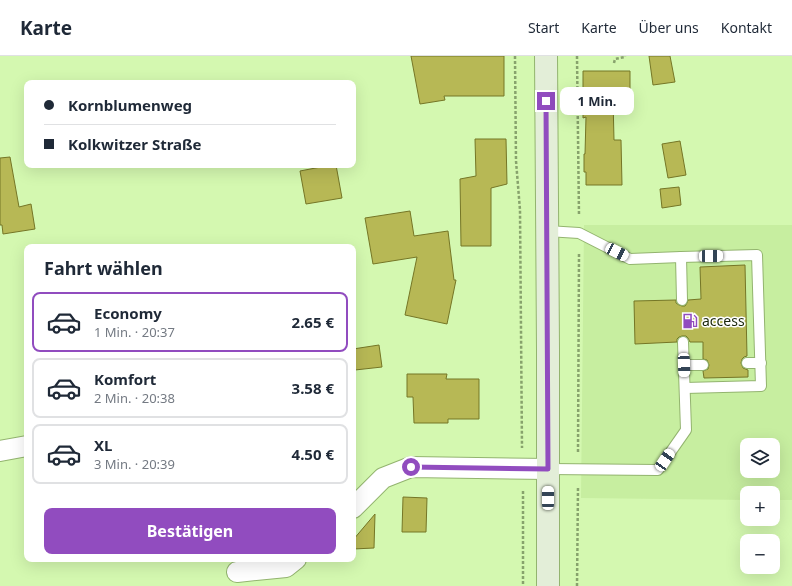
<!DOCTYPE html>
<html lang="de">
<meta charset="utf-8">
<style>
body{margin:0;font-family:"Noto Sans",sans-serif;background:#f2f2f3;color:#1f2937;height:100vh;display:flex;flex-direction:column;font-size:15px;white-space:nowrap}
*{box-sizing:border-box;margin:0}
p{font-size:13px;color:#747a83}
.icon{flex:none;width:22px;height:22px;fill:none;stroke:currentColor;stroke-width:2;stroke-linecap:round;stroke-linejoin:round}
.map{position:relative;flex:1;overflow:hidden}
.sheet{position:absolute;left:24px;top:188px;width:332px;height:318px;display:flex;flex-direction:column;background:#fff;border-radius:8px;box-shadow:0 4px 16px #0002}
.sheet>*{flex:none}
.guide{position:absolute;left:24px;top:24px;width:332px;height:88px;border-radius:8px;box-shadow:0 4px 16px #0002;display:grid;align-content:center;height:88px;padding:0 20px;background:#fff}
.fabs{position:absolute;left:740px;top:382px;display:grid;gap:8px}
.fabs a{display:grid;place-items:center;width:40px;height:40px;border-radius:8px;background:#fff;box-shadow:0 4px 16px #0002;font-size:20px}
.end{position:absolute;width:18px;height:18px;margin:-9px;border:5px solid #914cbf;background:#fff;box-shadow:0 0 0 2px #fff}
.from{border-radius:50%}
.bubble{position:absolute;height:28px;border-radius:8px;background:#fff;box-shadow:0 4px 16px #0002;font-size:13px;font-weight:700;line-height:28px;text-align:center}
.car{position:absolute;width:12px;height:24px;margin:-12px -6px;border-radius:5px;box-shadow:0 0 3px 1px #0007;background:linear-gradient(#fff 24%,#345 0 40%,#fff 0 76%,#345 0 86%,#fff 0)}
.guide b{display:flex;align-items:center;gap:14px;height:38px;font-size:15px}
.guide b+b{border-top:1px solid #e0e1e3}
.guide i{width:10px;height:10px;background:#1f2937}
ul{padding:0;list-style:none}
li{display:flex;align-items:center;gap:12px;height:60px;margin:0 8px 6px;padding:0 12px;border:2px solid #e0e1e3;border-radius:8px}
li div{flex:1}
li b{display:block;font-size:15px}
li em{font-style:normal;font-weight:700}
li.current{border-color:#914cbf}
li>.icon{width:36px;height:36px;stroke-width:1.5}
h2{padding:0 20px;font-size:18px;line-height:48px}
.action{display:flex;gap:8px;margin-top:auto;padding:8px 20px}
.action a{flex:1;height:46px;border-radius:8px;background:#914cbf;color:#fff;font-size:16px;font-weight:700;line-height:46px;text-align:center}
header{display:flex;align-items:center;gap:24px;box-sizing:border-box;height:56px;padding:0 20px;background:#fff;border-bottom:1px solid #e0e1e3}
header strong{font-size:19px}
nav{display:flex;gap:22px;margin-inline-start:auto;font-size:14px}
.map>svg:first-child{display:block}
</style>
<header>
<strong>Karte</strong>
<nav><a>Start</a><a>Karte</a><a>Über uns</a><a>Kontakt</a></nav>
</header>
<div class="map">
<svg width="792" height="530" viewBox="0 0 792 530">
<rect width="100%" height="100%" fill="#d4f8b0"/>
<!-- built -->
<path fill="#c7eea0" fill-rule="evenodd" d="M584,169H792V444H773V437H747V444L581,442ZM747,389H773V415H747Z"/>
<!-- building -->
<g fill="#b7b855" stroke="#757626">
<path d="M411,0H504V40H444L445,44L420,48Z"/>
<path d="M649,0H670L675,26L653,29Z"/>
<path d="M583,15H630V33L623,34L624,43H613L614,84H621L622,129H586V116H584V98H585L586,61L583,62Z"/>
<path d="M475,83H506L507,128L491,132V190H461L460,123L476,120Z"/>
<path d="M680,85L686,119L668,122L662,88Z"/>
<path d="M10,101L19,151L31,148L35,173L3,178L2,169H0V102Z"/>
<path d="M331,109H336L342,142L306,148L300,115Z"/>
<path d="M679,131L681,149L662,152L660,133Z"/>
<path d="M410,155L414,180L448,175L454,224H456L447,268L405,259L417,201L373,208L365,162Z"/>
<path d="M745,209L747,300L744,301L742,303L741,307L743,312L748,314V321L704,322L703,315L708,313L709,309L707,304L703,303V286H690L688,282L686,280H682L679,281L677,283V286L635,288L634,245L676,244V247L679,249L682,250H685L687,247L688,244L701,243L700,211Z"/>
<path d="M379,289L382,311L355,314L353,303V293Z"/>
<path d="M407,318H447L446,323H479V363H448V367H414L413,341H407Z"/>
<path d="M403,441L427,442L426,476H402Z"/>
<path d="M375,458L374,492L353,493V484Z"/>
</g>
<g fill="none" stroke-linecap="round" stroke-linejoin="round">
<!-- lane casing -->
<g stroke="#93b46f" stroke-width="12">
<g id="lane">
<path d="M547,175L579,177L630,203L681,201L682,244"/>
<path d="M681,201L757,199L761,330L685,332"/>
<path d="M747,307H761"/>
<path d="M684,309H703"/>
<path d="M548,413L658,414L686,374L683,286"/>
</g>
</g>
<!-- street casing -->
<g stroke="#93b46f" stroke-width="22">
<g id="street">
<path d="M0,395L27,390"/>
<path d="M353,452L383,422L411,411L548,413"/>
<path d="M237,516L286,511L296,503"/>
</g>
</g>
<!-- secondary casing -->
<g stroke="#93b46f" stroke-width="24">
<path id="secondary" d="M546,0L548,293V530"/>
</g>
<!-- path -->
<g stroke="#87a26c" stroke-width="2.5" stroke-dasharray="3 2" stroke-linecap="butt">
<path d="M515,0L516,105L520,154L522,392"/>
<path d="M577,0L579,160"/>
<path d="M614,7L615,3L625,1V0"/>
<path d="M578,396L579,197"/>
<path d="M523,435V530"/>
<path d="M577,530L578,431"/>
</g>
<!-- lane -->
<use href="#lane" stroke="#fff" stroke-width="10"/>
<!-- street -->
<use href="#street" stroke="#fff" stroke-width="20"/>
<!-- secondary -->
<use href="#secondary" stroke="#e3eed8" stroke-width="22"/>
</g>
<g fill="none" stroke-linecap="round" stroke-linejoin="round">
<!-- route -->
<path stroke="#914cbf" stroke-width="5" d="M411,411L548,413L546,45"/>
</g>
<!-- icons -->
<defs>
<g id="fuel-bare" transform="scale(1.2)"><path d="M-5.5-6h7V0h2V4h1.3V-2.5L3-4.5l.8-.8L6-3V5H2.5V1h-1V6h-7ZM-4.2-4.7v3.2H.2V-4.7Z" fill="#914cbf" stroke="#fff" stroke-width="2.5" paint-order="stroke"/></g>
</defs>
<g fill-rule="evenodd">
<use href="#fuel-bare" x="690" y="265"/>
</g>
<g text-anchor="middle" stroke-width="3" stroke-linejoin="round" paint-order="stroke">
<!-- poi labels -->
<g font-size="14" fill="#1a270b" stroke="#fff" text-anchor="start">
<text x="702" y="270">access</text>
</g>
</g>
</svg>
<div class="fabs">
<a><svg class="icon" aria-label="layers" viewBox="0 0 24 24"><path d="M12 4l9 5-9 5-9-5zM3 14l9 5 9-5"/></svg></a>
<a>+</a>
<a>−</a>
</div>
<i class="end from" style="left:411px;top:411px"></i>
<i class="end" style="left:546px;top:45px"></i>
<div class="bubble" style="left:560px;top:31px;width:74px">1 Min.</div>
<i class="car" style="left:617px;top:196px;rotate:117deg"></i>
<i class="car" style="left:711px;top:200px;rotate:89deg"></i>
<i class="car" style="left:684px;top:309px;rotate:178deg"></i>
<i class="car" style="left:665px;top:404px;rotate:34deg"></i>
<i class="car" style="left:548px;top:442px;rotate:0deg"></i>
<div class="guide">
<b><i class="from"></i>Kornblumenweg</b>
<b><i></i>Kolkwitzer Straße</b>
</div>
<section class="sheet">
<h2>Fahrt wählen</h2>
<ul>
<li class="current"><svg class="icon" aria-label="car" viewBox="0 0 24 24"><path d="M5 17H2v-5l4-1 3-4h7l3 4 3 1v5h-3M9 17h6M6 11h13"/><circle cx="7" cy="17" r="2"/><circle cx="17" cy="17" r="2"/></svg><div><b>Economy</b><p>1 Min. · 20:37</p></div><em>2.65 €</em></li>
<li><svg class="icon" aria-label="car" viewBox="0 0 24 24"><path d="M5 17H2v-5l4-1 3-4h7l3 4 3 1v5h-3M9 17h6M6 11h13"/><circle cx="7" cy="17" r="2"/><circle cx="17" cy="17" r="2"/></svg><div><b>Komfort</b><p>2 Min. · 20:38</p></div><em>3.58 €</em></li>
<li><svg class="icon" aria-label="car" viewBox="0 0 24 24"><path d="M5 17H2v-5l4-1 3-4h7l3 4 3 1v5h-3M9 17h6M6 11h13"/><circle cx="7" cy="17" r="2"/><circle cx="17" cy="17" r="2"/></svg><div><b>XL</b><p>3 Min. · 20:39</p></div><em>4.50 €</em></li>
</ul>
<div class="action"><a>Bestätigen</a></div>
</section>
</div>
